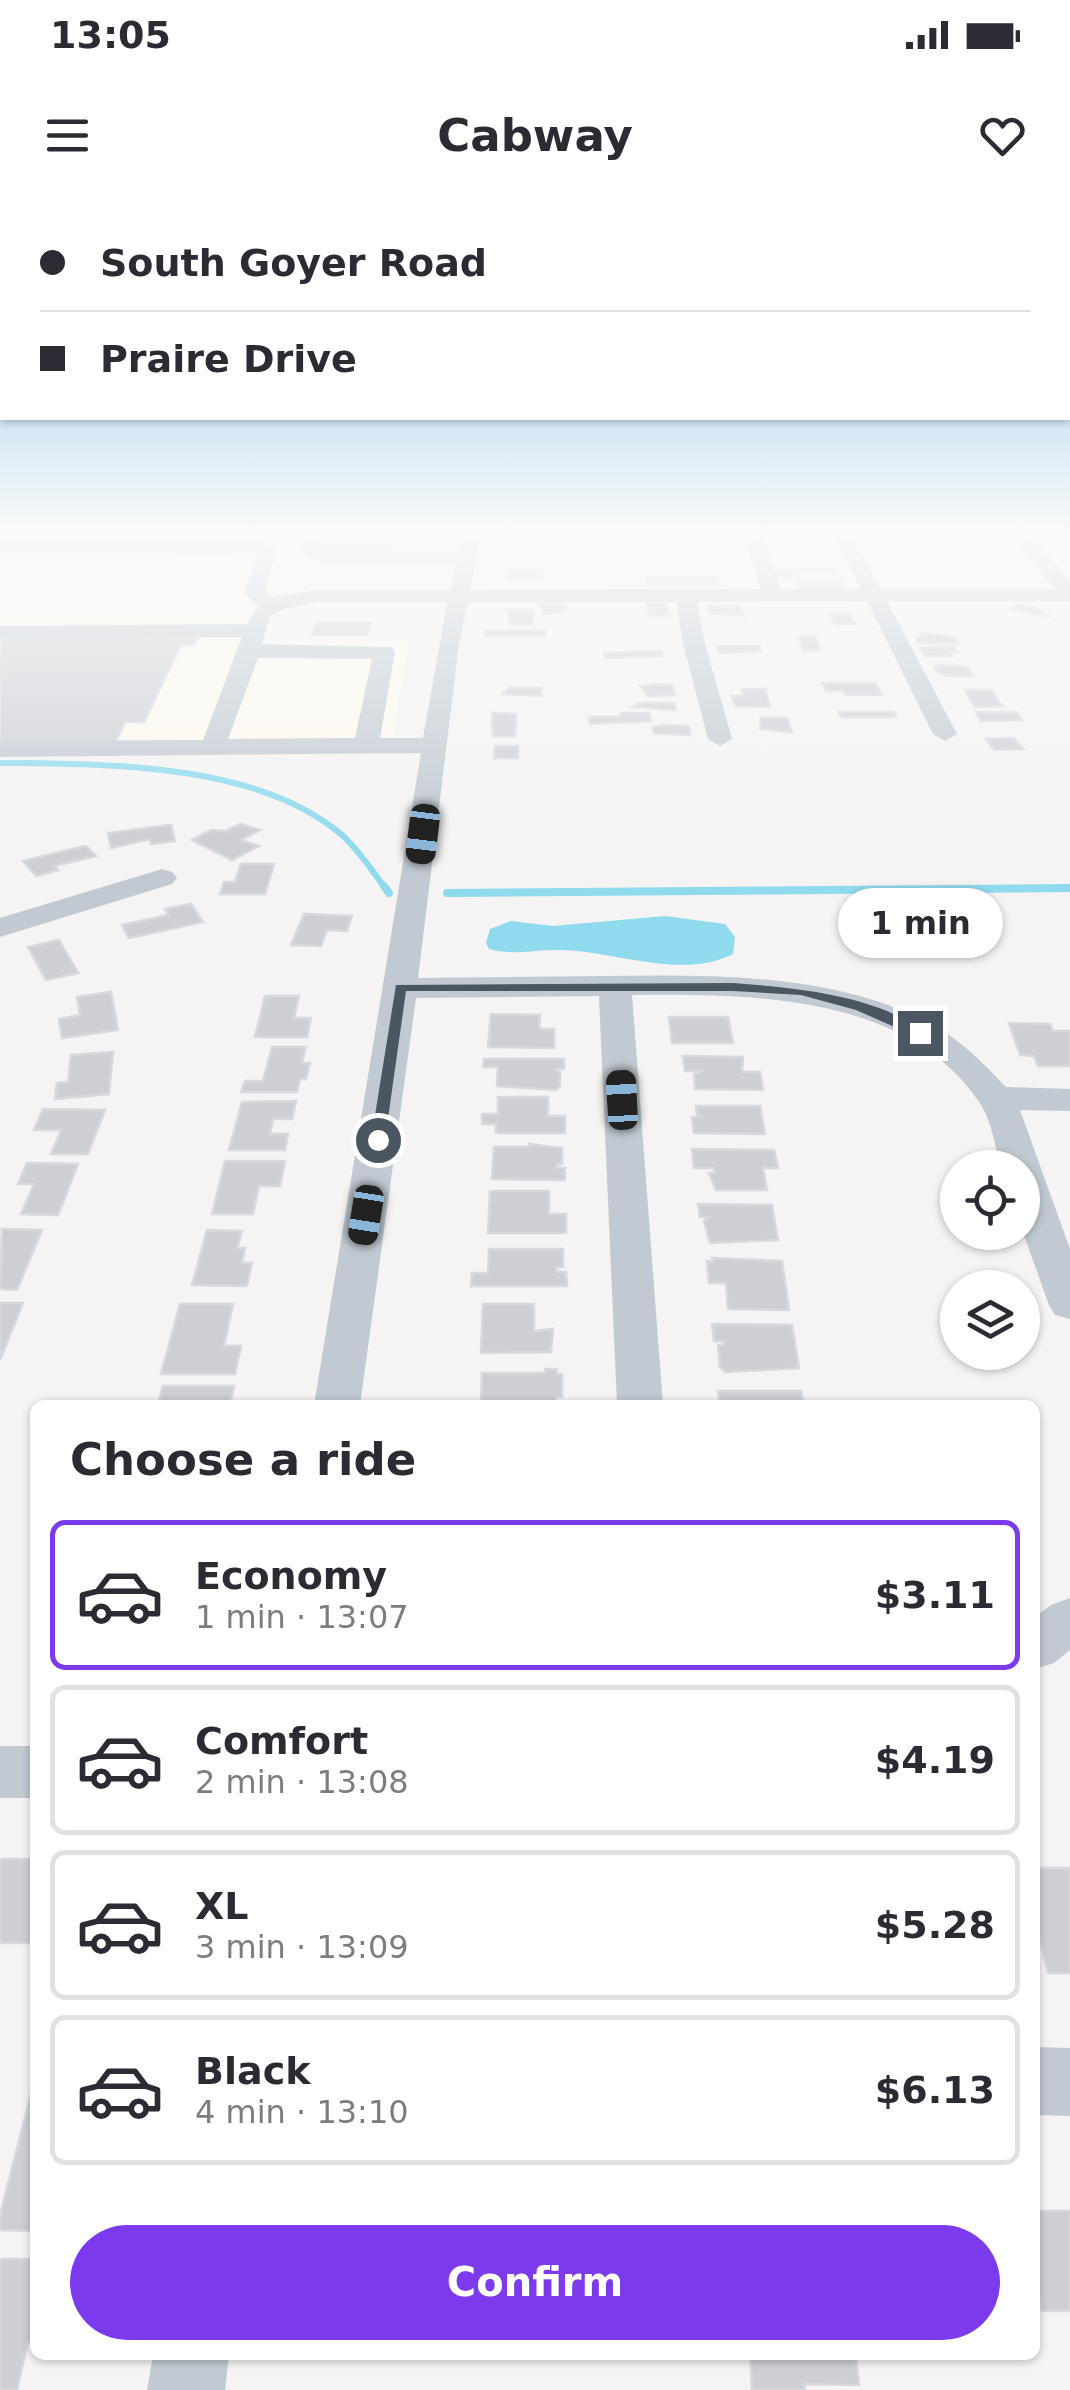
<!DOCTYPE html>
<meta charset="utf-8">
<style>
body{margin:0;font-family:"DejaVu Sans",sans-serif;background:#f7f7f7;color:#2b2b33;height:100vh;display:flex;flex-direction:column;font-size:38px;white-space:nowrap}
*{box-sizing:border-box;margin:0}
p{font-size:32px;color:#7c7c81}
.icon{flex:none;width:55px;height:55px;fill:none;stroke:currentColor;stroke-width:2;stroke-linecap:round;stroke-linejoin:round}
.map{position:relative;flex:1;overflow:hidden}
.details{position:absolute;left:30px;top:1200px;width:1010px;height:960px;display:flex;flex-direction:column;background:#fff;border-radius:15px;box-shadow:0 2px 8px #0004}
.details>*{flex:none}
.guide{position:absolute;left:0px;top:0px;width:1070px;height:220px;box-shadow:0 2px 8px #0004;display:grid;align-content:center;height:220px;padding:0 40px;background:#fff}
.tools{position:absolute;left:940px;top:950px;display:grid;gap:20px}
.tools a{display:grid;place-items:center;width:100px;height:100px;border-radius:50%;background:#fff;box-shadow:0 2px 8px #0004;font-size:50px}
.end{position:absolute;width:45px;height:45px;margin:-22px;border:12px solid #4a5661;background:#fff;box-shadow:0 0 0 5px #fff}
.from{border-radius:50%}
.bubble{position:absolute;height:70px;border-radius:35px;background:#fff;box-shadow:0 2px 8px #0004;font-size:32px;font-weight:600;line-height:70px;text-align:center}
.car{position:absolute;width:30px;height:60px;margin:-30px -15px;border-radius:12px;box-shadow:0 0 8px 2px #0007;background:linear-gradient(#222 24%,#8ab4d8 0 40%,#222 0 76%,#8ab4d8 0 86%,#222 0)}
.guide b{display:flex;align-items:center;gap:35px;height:95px;font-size:38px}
.guide b+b{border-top:2px solid #e1e1e2}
.guide i{width:25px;height:25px;background:#2b2b33}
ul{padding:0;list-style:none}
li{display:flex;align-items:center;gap:30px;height:150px;margin:0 20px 15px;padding:0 20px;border:5px solid #e1e1e2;border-radius:15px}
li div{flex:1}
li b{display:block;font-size:38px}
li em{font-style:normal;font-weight:600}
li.on{border-color:#7c3aed}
li>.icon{width:90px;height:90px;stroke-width:1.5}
h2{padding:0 40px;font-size:45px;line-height:120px}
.button{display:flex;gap:20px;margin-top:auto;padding:20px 40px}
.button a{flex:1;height:115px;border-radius:60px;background:#7c3aed;color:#fff;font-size:40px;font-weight:600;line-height:115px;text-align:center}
.status{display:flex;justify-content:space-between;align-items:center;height:70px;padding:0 50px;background:#fff;direction:ltr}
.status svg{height:28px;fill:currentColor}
header{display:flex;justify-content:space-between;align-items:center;height:130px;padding:0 40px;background:#fff;font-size:45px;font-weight:600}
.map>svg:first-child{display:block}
</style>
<div class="status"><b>13:05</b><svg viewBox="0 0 49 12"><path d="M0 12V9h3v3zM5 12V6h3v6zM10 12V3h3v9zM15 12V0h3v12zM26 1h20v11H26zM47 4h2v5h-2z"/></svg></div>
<header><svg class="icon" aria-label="menu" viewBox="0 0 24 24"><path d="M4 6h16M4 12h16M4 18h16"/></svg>Cabway<svg class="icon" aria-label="heart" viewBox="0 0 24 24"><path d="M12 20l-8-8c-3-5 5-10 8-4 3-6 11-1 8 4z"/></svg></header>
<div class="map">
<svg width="1070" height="2190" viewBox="0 0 1070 2190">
<rect width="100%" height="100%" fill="#f5f3f3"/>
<!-- commercial -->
<path fill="#fdf9ef" d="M0,333H450L447,354L440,361L283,359L243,441L409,442L390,554H0Z"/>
<!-- water -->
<path fill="#90daee" d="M665,716L725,724L735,737L733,754C682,780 614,751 560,750C535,749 513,756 489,749L486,743L490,729L511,721L553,726Z"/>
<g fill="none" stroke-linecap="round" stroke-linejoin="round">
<!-- stream-far1 -->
<g stroke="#90daee" stroke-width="6">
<path d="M0,563C106,564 257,562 342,635C359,650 372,671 386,689"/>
<path d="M972,689L1070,688"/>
</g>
<!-- stream -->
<g stroke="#90daee" stroke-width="8">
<path d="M384,686L389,693"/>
<path d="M447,693L1070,688"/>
</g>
</g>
<!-- building -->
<g fill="#cdcfd5" stroke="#d7d9de" stroke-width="2.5">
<path d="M330,333H395L391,349L314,348L316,343H326Z"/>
<path d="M580,333H633L634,339H580Z"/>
<path d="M802,368H833L835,372H795L798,377H775L773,372Z"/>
<path d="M507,369H542L541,379H506Z"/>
<path d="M698,376L718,378L720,384H648L647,378Z"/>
<path d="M841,382L845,389L811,391L802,389L798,383Z"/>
<path d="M647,403H666L669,416H650Z"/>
<path d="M539,404H565L566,412L544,414Z"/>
<path d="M1020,404L1045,412L1041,413L1050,417L1009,409Z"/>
<path d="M707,406H739L745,416L709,413Z"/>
<path d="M507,410H533V425H511Z"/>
<path d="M830,413H850L855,424H835Z"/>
<path d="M317,422H371L367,435H312Z"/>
<path d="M486,430H545V436H485Z"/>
<path d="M920,433L955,437L958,443H918L916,438H922Z"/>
<path d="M93,435L198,438L194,445H181L144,522H125L116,541L0,542V438Z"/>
<path d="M814,436L821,450L804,451L798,437Z"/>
<path d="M717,446H759L761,451L719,453Z"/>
<path d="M953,446L957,452H950L952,456H924L920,448Z"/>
<path d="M661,451L663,456L606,458L604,453Z"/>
<path d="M938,465L967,467L973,476H946L938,472L935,467Z"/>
<path d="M822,483H875L882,495H846L844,491H826Z"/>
<path d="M666,484L672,485L675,495L648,496L640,486Z"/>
<path d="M509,488H541V496L503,494Z"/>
<path d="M742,489H765L770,507L735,506L732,496H744Z"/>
<path d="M965,490H991L1002,506L975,507Z"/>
<path d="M674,503L675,510L632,507L640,503Z"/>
<path d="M839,512H894L896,517H841Z"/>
<path d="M976,512H1016L1022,520L981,521Z"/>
<path d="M492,513L516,514L515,536H493Z"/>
<path d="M620,513H649L651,521L590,524L589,517H621Z"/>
<path d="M761,518H787L792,532L760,529Z"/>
<path d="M663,525L689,526L690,535L654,533L653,527Z"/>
<path d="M1014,538L1023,549L994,550L986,539Z"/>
<path d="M495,546H518V558H494Z"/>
<path d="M240,624L260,630L241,640L259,646L232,660L192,640L211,630L226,631Z"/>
<path d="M171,625L175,641L151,644L150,639L111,648L108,633Z"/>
<path d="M86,646L96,656L54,666L58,670L36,676L23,661Z"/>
<path d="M241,664H274L265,694H220L224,682H235Z"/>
<path d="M191,704L203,722L129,738L122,725L169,715L165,709Z"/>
<path d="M304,714L352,716L347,731L327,730L321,746L291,745Z"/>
<path d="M59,740L78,773L46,780L28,747Z"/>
<path d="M111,792L118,830L62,838L59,819L80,815L77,797Z"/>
<path d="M265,796H299L294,818H311L307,837H255Z"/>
<path d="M491,814L540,815L539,829H554V848L488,847Z"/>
<path d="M669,817H728L733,843H672Z"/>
<path d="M1009,823L1050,824L1053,831H1070V866H1038L1034,856L1020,855Z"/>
<path d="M272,847H306L302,863H310L306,879H300L297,892H241L245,881H263Z"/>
<path d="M113,852L109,894L55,899L57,883L68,882L71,855Z"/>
<path d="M683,856L743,857L742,872H760L763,890L695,889L694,874L703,871H685Z"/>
<path d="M484,859H564V869H554L560,872V886L556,890L497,886L498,867H483Z"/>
<path d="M498,897H548V916H565V933H496V924H482V914H498Z"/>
<path d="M296,901L292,919H273L270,934H288L285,950H229L242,902Z"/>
<path d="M696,906H760L765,934L694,933L692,917H703L697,915Z"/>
<path d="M43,909L105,910L88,954H51L61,930H34Z"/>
<path d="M529,944L562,948V964H557V968H565V980L492,979L494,947H529Z"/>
<path d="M692,949L774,950L778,968H763L767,990H716L709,973H715L714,968H694Z"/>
<path d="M225,961H285L280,986H259L253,1014H212Z"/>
<path d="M27,963L78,964L58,1015L21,1014L34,984H18Z"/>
<path d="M490,991H549V1014H566V1033H488Z"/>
<path d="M698,1004L772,1005L778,1040L710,1043L704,1021L709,1017H700Z"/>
<path d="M2,1029L42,1030L17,1090L0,1089Z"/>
<path d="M207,1030L242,1031L237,1048H245L242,1063H252L247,1086L192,1085Z"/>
<path d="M489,1049H563V1067H556L557,1072H566L567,1086H471L472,1073H488Z"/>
<path d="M712,1058L782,1061L789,1110L728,1109L726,1083H709L707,1061L713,1062Z"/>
<path d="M0,1103H23L0,1160Z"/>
<path d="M180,1104H233L224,1146H241L235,1174H161Z"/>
<path d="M483,1104H534V1131L553,1129L551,1152L481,1153Z"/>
<path d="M712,1124L792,1125L799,1168L725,1172L720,1167L718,1145H724L723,1141H714Z"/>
<path d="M545,1169H557V1174H562V1197H556V1202H565V1205H481L482,1173H545Z"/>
<path d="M163,1186H234L230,1205H158Z"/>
<path d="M718,1191H801L804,1205H720Z"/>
<rect x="0" y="1659" width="35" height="84"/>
<path d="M1035,1668H1070V1773H1048L1035,1719Z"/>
<path d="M35,1878V2031L0,2030V2015Z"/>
<path d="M1035,2011H1070V2111H1042L1035,2074Z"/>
<path d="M0,2059H35V2142H28L17,2190H0Z"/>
<path d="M750,2155H856L859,2185L804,2184L805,2190H752Z"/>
</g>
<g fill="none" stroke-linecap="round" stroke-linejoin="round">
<!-- minor -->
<g fill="#c1cad2" fill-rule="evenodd">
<path d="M307,333H325L321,350H460L464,333H482L470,390L761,389L742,333H760L781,389H861L833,333H851L881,389H1055L1010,333H1029L1070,381V401H887L957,534L945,541L933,534L867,401L697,402L704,440L732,539L720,546L708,539L682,440L677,402H468L459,444L418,778C479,777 540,777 601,776C709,775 825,772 924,820C957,836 981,861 1006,887L1070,889V911L1020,910L1070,1049V1119L1055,1115L1049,1105L1022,1030V968H1001C995,947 992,920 979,902C906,793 748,794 632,795L663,1205H617L599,796L416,798L360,1205H314L421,553L0,557V541L203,540L242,437L0,438V426L247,424L258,406L244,392L258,353L0,352V340L262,341L277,350L265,391L272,397L317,390H450L457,362H319L299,352ZM317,402H447L423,538H380L395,452L392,447L262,444L270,416L284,409ZM258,458L372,459L355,538L228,539Z"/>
<path d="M162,669L172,672L177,678L172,684L0,737V718Z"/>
<path d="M1070,1398V1450L1054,1463L1035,1469V1417L1051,1405Z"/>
<rect x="0" y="1546" width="35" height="52"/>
<path d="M1035,1847L1070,1848V1916L1035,1915Z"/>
<path d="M153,2155H229L225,2190H147Z"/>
</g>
</g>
<!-- sky -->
<linearGradient id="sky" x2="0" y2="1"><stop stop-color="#85c3ea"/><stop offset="0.52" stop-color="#fafafa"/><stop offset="1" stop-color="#fafafa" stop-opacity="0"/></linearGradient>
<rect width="1070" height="639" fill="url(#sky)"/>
<!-- route -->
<path fill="#4a5661" d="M733,783C796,788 874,794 927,833L915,836L856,810L801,795L733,791H406L385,940L378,944L371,940L396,785Z"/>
</svg>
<div class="tools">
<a><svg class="icon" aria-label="locate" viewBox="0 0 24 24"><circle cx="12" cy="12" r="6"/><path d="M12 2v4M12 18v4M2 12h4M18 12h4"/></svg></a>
<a><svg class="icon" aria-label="layers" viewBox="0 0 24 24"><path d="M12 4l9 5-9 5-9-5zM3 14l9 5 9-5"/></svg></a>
</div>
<i class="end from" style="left:378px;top:940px"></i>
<i class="end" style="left:920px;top:833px"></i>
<div class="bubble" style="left:838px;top:688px;width:165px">1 min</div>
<i class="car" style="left:423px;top:634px;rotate:187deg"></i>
<i class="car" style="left:622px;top:900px;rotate:357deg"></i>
<i class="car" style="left:366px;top:1015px;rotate:189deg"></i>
<div class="guide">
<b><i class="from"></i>South Goyer Road</b>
<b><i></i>Praire Drive</b>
</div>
<section class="details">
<h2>Choose a ride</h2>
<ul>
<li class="on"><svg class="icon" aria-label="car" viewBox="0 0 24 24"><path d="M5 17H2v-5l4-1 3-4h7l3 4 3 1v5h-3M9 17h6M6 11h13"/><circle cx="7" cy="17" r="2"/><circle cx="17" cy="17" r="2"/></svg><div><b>Economy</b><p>1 min · 13:07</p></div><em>$3.11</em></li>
<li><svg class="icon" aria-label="car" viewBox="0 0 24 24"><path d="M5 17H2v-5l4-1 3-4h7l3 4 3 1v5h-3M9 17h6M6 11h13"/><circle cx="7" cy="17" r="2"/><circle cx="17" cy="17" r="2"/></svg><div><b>Comfort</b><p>2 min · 13:08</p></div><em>$4.19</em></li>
<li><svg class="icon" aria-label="car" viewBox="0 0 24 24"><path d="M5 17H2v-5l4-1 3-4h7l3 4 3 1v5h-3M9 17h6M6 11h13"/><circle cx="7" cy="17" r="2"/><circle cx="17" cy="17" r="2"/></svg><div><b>XL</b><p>3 min · 13:09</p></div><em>$5.28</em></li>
<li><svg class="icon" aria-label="car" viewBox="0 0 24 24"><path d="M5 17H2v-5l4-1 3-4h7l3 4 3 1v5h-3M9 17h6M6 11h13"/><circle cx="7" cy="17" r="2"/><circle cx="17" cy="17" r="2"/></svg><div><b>Black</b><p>4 min · 13:10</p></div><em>$6.13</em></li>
</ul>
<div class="button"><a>Confirm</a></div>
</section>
</div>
